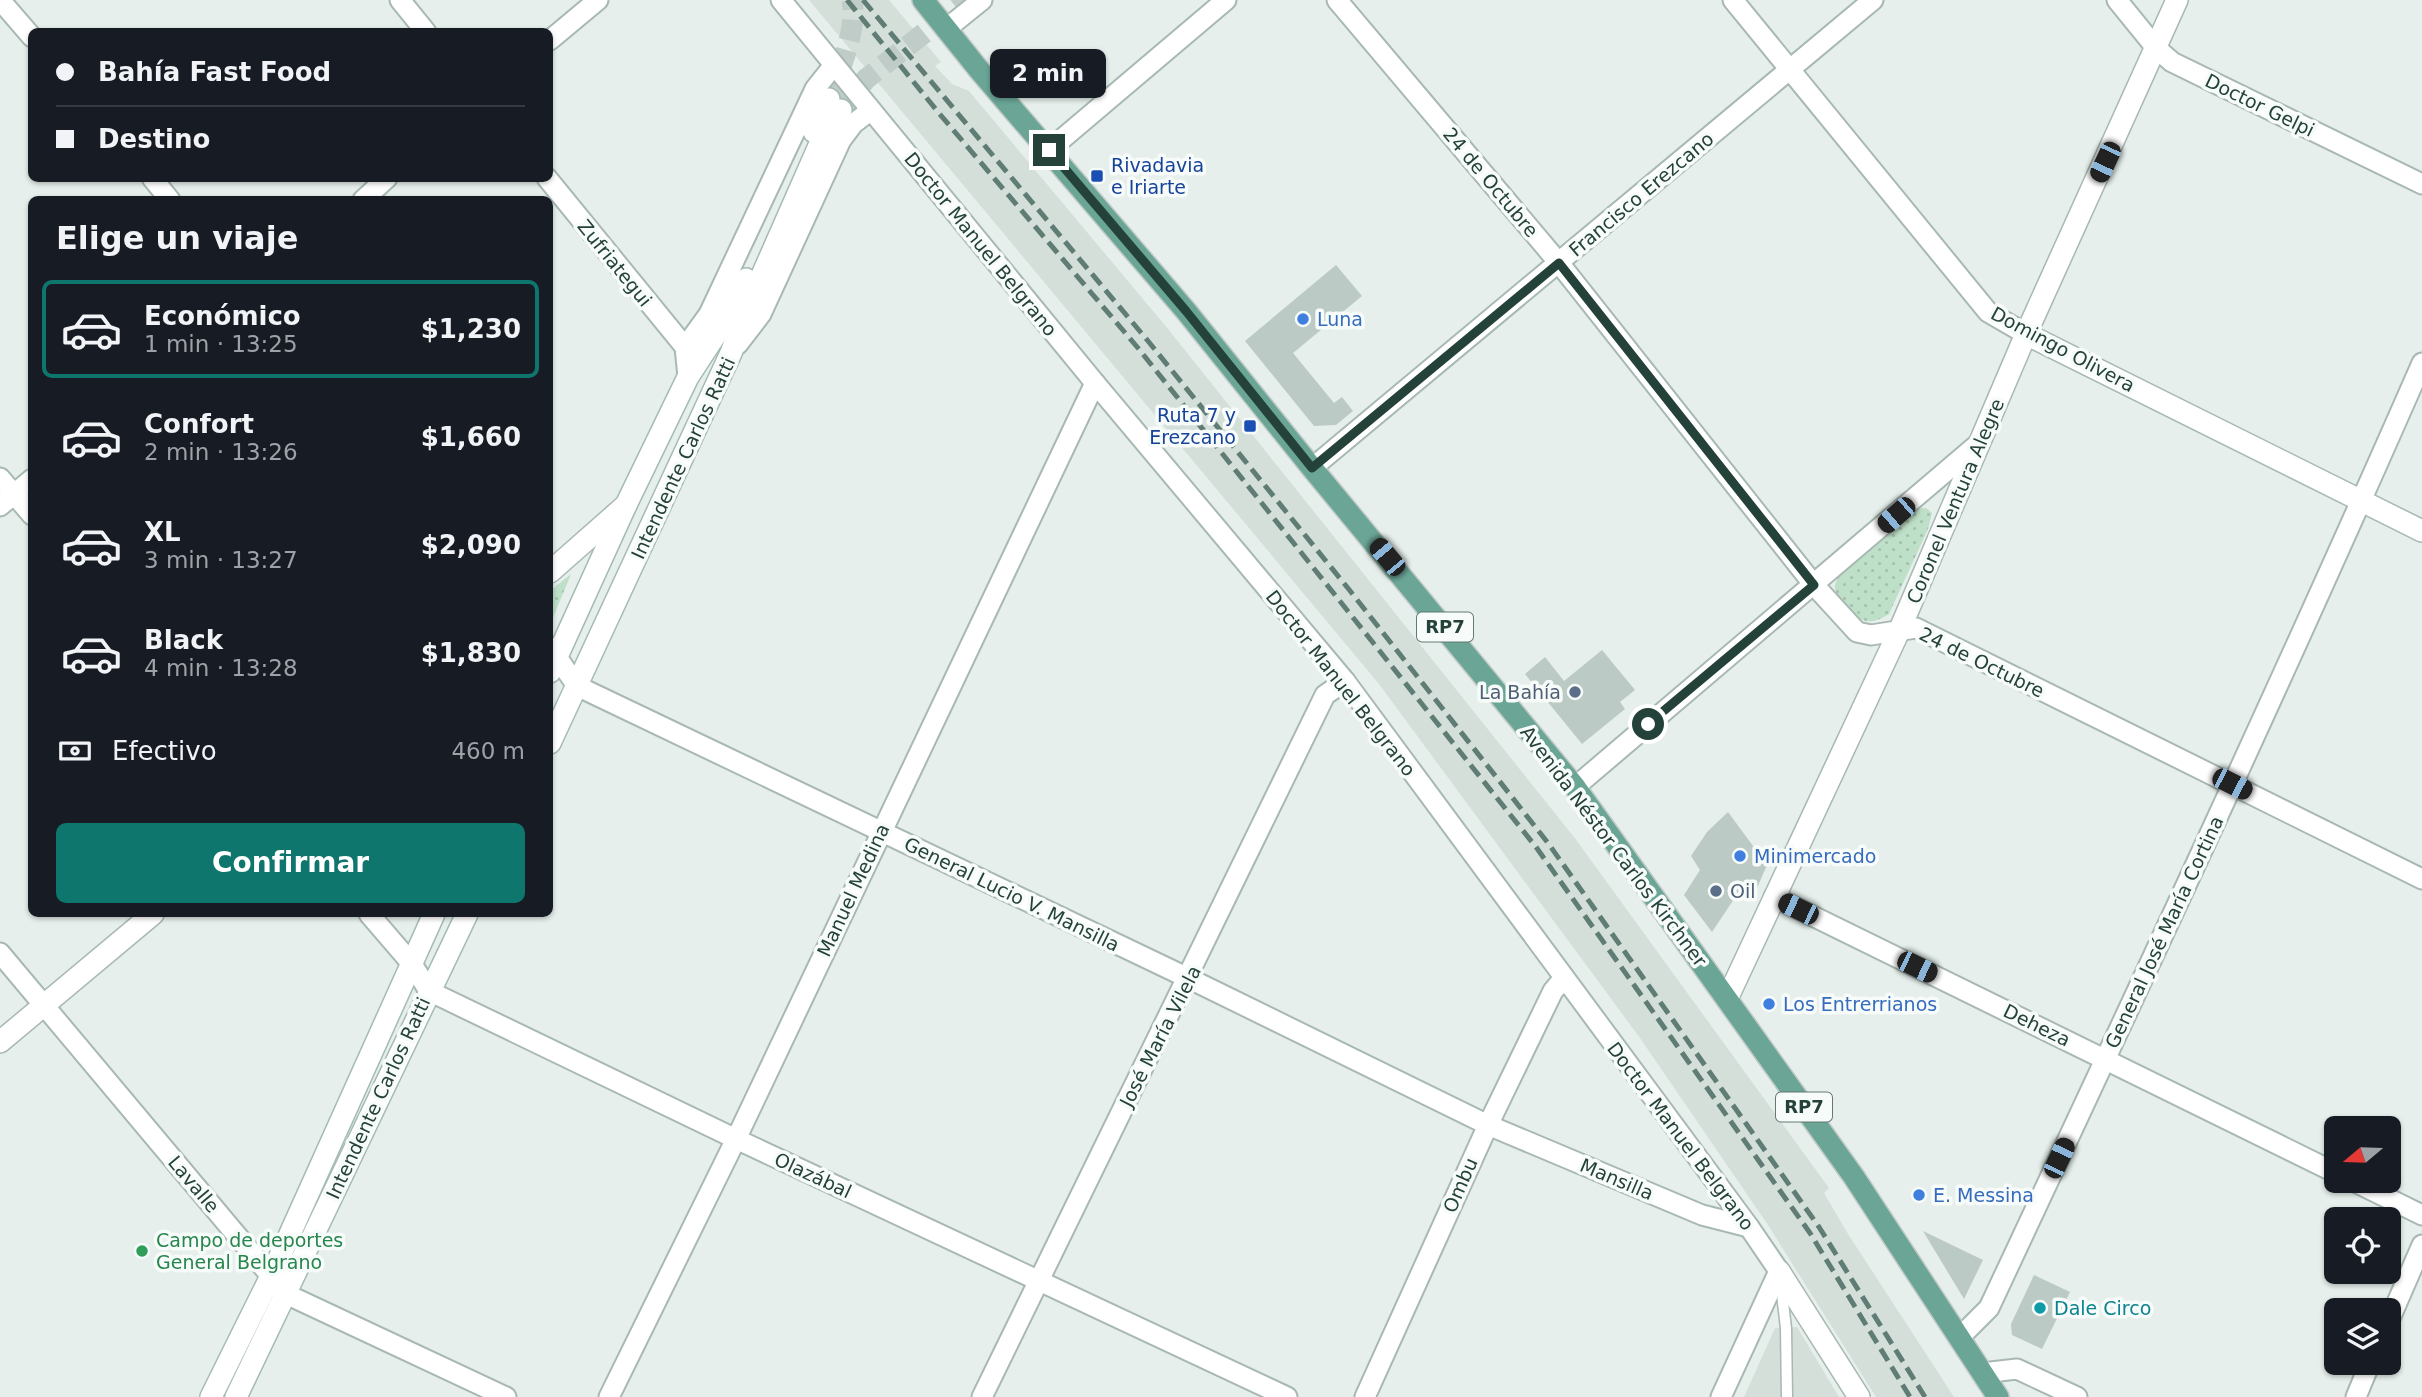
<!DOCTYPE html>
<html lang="es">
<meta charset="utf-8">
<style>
body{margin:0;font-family:"DejaVu Sans",sans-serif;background:#242831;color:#f1f3f6;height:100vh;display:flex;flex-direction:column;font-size:26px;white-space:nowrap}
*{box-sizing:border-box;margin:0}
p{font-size:23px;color:#9ea1a6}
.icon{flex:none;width:38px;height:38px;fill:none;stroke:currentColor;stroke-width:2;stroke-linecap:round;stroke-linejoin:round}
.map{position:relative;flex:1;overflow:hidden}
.panel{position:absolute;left:28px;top:196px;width:525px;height:721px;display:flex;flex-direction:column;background:#171b24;border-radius:10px;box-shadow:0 2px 5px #0004}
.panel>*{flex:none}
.top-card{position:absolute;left:28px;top:28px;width:525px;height:154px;border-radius:10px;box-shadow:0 2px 5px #0004;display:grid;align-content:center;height:154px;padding:0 28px;background:#171b24}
.needle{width:46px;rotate:251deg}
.tools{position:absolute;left:2324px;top:1116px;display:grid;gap:14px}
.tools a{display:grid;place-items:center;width:77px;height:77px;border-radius:10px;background:#171b24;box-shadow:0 2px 5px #0004;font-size:35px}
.end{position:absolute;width:32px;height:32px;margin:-16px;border:9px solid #24423a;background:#fff;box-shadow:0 0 0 4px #fff}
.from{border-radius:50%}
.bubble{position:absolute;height:49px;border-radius:10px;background:#171b24;box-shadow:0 2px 5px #0004;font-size:23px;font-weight:700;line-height:49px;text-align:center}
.car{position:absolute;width:21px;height:42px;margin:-21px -10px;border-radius:9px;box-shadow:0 0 5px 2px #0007;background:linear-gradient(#222 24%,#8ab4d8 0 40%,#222 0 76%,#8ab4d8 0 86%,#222 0)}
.top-card b{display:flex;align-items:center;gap:24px;height:66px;font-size:26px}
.top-card b+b{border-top:2px solid #363941}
.top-card i{width:18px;height:18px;background:#f1f3f6}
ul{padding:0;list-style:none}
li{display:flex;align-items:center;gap:21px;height:98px;margin:0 14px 10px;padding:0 14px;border:4px solid transparent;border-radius:10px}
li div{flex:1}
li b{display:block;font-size:26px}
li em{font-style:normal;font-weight:700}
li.current{border-color:#0f766e}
li>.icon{width:63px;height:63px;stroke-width:1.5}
h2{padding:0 28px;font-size:32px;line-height:84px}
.pay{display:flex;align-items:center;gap:18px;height:77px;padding:0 28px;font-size:26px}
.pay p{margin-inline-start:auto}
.button{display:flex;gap:14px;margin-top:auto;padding:14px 28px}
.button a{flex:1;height:80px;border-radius:10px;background:#0f766e;color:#fff;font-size:28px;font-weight:700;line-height:80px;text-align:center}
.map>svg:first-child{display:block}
</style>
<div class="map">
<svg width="2422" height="1397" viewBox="0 0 2422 1397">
<defs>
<pattern id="park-dots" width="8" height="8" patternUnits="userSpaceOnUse" patternTransform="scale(1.75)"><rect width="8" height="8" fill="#bfe0c8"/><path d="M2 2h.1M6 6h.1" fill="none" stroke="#a4c1ad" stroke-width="1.8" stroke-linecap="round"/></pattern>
</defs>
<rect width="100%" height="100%" fill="#e6efeb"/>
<!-- built -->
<g fill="#d4dfda">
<path d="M809,0H889L941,62L935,66L952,84L969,91L1168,329L1574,837L1829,1188L1824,1193L1848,1234L1954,1397H1876L1768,1225L1640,1038L1379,684Z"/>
<path d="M1797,1327L1839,1397H1744L1775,1328Z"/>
</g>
<!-- park -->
<g fill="url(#park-dots)">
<path d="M1926,508L1932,513L1928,529L1889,614C1869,627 1859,622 1845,605C1840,600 1834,593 1835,585C1836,581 1838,578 1839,574L1917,509Z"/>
<path d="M571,574L550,625V591Z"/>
</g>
<!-- building -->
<g fill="#bbcac4">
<path d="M1336,265L1362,296L1293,353L1334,403L1342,397L1353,411L1336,425L1314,426L1245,341Z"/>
<path d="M1602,650L1635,690L1620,702L1625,709L1582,744L1525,674L1545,657L1564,681Z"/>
<path d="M1728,812L1767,865L1754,895L1740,890L1712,932L1684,895L1700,870L1691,856L1707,832Z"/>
<path d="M1923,1231L1983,1260L1964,1299Z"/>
<path d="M2034,1275L2070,1292L2042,1349L2012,1335L2011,1324Z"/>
</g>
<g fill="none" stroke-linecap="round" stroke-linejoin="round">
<!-- secondary-tunnel -->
<g stroke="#bfccc8" stroke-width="21" stroke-dasharray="21 10" stroke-linecap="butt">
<path d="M829,99C840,67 857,34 852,0"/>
<path d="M841,110L866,79L966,0"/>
</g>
<!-- service casing -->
<g stroke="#a8b8b2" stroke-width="13">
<path id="service" d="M1781,1286L1786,1328L1787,1397"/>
</g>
<!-- minor casing -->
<g stroke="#a8b8b2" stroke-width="23">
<g id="minor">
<path d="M0,0L32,37"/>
<path d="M400,0L426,32"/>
<path d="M781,0L1095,383L1345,681L1749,1227L1779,1271L1721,1397"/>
<path d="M1337,0L1559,263L1814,585L1857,632L1871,635L1916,628L2422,879"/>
<path d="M1733,0L1988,312L2026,334"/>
<path d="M2117,0L2156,48L2172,62L2422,184"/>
<path d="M946,29L982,0"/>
<path d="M550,40L598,0"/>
<path d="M1049,150L1226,0"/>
<path d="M152,178L170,200"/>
<path d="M547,178L685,347"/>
<path d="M363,200L387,178"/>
<path d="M738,344L761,314L841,140L853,124L871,110"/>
<path d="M688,377L685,347L709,314L815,89L834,65"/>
<path d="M1312,468L1873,0"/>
<path d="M0,478L32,515"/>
<path d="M0,506L32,479"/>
<path d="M550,647L577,686L1188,978L1488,1125L1702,1215L1749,1227"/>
<path d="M1575,787L1978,444"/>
<path d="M1774,897L2336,1173"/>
<path d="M369,914L412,964L429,991L736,1139L1287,1397"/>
<path d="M0,953L286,1294L506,1397"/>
<path d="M2353,1181L2422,1215"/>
<path d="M2389,1321L2422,1245"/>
<path d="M1959,1338L1989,1308C2136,994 2283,680 2422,363"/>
<path d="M1982,1373L2017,1369L2077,1397"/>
<path d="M609,1397L736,1139L1095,383"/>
<path d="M982,1397L1325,695L1345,681"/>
<path d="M1365,1397L1488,1125L1553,991L1564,978"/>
<path d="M2356,1397L2370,1363"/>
</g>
</g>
<!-- tertiary casing -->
<g stroke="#a8b8b2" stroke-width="24">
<g id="tertiary">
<path d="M2026,334L2422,531"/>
<path d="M550,572L626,505"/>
<path d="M1727,999L1900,629L2026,334L2177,0"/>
<path d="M0,1042L153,914"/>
<path d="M1779,1271L1859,1397"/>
</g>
</g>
<!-- secondary casing -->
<g stroke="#a4bbb3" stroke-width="24">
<g id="secondary">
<path d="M814,132L829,99"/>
<path d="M550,672L626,505L688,377L722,325L746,279"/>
<path d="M550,743L731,353L748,307L822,139L841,110"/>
<path d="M211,1397L271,1276L434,914"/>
<path d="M236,1397L467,914"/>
</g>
</g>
<!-- primary casing -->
<g stroke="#c2cac8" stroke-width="24">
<path id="primary" d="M923,0L980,71L1186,311L1312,468L1575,787L1854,1177L1998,1397"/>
</g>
<!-- service -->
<use href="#service" stroke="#fff" stroke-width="10"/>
<!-- minor -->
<use href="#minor" stroke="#fff" stroke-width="19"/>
<!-- tertiary -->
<use href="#tertiary" stroke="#fff" stroke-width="21"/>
<!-- secondary -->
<use href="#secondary" stroke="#fff" stroke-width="21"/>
<!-- primary -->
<use href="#primary" stroke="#6aa596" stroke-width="21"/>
<!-- rail -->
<g stroke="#5f7d75" stroke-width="5" stroke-dasharray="14 7" stroke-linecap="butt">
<path d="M847,0L938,112L1138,348L1536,847L1810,1233L1910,1397"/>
<path d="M863,0L1148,341L1351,592L1548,843L1819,1227L1925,1397"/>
</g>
</g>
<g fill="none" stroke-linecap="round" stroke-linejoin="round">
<!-- route -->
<path stroke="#24423a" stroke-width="9" d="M1049,150L1186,311L1312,468L1559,263L1814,585L1648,724"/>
</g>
<!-- markers -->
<g fill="#1a4fb4" stroke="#f7fbf9" stroke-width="2.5">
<rect x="1090" y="169" width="14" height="14" rx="3.5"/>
<rect x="1243" y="419" width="14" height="14" rx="3.5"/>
</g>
<g fill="#3f7fe0" stroke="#f7fbf9" stroke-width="2.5">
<circle cx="1303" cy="319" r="7"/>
<circle cx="1740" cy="856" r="7"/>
<circle cx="1769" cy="1004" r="7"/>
<circle cx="1919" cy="1195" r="7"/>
</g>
<g fill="#5c6f8a" stroke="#f7fbf9" stroke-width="2.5">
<circle cx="1575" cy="692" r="7"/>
<circle cx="1716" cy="891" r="7"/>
</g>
<circle fill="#2e9e5b" stroke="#f7fbf9" stroke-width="2.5" cx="142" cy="1251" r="7"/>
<circle fill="#0f9aa8" stroke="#f7fbf9" stroke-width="2.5" cx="2040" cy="1308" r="7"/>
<g text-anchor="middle" stroke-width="7" stroke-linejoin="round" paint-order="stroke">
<!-- shield labels -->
<g fill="#f7fbf9" stroke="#637a73" stroke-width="2">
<rect x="1417" y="612.5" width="56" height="29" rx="5"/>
<rect x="1776" y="1092.5" width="56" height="29" rx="5"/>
</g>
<g font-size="18" font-weight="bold" fill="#24423a">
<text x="1445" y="633">RP7</text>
<text x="1804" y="1113">RP7</text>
</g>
<!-- street labels -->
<g font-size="19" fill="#24423a" stroke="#f7fbf9">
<text transform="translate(2260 105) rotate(26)" y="7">Doctor Gelpi</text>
<text transform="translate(1491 182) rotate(50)" y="7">24 de Octubre</text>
<text transform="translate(1641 194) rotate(-40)" y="7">Francisco Erezcano</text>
<text transform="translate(981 244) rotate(51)" y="7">Doctor Manuel Belgrano</text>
<text transform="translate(615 263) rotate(51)" y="7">Zufriategui</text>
<text transform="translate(2063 349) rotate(28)" y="7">Domingo Olivera</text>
<text transform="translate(683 458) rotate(-65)" y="7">Intendente Carlos Ratti</text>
<text transform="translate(1955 501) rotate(-67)" y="7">Coronel Ventura Alegre</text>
<text transform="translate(1982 662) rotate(26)" y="7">24 de Octubre</text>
<text transform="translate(1341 683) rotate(52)" y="7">Doctor Manuel Belgrano</text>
<text transform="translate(1614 846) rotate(53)" y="7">Avenida Néstor Carlos Kirchner</text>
<text transform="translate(853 890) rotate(-65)" y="7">Manuel Medina</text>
<text transform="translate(1012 894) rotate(26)" y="7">General Lucio V. Mansilla</text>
<text transform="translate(2164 932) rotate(-65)" y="7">General José María Cortina</text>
<text transform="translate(2037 1025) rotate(26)" y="7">Deheza</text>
<text transform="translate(1160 1036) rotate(-63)" y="7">José María Vilela</text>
<text transform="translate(378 1098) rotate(-65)" y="7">Intendente Carlos Ratti</text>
<text transform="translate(1681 1136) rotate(53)" y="7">Doctor Manuel Belgrano</text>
<text transform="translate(813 1175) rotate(25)" y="7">Olazábal</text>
<text transform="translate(1617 1179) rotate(23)" y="7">Mansilla</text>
<text transform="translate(194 1184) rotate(50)" y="7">Lavalle</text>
<text transform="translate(1460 1185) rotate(-66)" y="7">Ombu</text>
</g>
<!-- transit labels -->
<g font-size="19" fill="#164399" stroke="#f7fbf9" text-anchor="start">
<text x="1111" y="172">Rivadavia<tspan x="1111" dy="22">e Iriarte</tspan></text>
<text x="1236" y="422" text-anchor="end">Ruta 7 y<tspan x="1236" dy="22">Erezcano</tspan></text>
</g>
<!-- shop labels -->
<g font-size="19" fill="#366cbe" stroke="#f7fbf9" text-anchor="start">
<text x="1317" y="326">Luna</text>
<text x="1754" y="863">Minimercado</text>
<text x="1783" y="1011">Los Entrerrianos</text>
<text x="1933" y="1202">E. Messina</text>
</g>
<!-- service labels -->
<g font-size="19" fill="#4e5e75" stroke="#f7fbf9" text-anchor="end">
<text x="1561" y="699">La Bahía</text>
<text x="1730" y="898" text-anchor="start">Oil</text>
</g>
<!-- leisure labels -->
<g font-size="19" fill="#27864d" stroke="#f7fbf9" text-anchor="start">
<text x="156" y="1247">Campo de deportes<tspan x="156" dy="22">General Belgrano</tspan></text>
</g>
<!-- culture labels -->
<g font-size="19" fill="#0d838f" stroke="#f7fbf9" text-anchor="start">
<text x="2054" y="1315">Dale Circo</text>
</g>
</g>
</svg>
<div class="tools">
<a><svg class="needle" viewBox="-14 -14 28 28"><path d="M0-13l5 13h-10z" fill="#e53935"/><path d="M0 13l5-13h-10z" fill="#9ea1a6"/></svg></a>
<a><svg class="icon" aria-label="locate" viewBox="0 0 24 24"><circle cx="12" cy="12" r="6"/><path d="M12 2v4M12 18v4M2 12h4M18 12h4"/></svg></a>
<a><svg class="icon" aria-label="layers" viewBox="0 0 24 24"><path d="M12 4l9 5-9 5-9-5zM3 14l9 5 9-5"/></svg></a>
</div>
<i class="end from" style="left:1648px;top:724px"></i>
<i class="end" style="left:1049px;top:150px"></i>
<div class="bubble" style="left:990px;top:49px;width:116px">2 min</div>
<i class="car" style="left:2105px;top:162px;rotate:205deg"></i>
<i class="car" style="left:1896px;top:515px;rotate:229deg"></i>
<i class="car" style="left:1387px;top:557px;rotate:320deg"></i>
<i class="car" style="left:2232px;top:784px;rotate:117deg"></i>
<i class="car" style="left:1798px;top:909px;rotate:296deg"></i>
<i class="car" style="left:1917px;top:967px;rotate:116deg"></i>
<i class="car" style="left:2059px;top:1158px;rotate:25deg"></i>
<div class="top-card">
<b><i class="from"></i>Bahía Fast Food</b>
<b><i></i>Destino</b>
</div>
<section class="panel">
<h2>Elige un viaje</h2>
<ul>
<li class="current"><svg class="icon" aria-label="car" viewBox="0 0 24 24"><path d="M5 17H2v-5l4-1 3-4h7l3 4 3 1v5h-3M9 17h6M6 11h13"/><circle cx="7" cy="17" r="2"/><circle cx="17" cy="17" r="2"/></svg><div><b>Económico</b><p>1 min · 13:25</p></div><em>$1,230</em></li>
<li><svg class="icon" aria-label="car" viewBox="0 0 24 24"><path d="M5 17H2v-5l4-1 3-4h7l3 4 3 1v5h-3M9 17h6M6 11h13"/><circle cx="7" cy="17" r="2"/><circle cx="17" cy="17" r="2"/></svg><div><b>Confort</b><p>2 min · 13:26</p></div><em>$1,660</em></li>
<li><svg class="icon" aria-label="car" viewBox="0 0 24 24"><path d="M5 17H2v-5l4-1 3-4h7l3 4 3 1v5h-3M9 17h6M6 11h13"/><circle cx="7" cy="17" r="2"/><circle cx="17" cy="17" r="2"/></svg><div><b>XL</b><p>3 min · 13:27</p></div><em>$2,090</em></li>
<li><svg class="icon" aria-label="car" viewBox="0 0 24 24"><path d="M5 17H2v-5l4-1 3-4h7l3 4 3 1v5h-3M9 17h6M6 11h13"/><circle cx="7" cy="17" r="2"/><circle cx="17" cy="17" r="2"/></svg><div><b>Black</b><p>4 min · 13:28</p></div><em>$1,830</em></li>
</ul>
<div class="pay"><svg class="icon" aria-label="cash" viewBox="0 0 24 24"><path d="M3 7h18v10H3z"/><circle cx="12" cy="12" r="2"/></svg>Efectivo<p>460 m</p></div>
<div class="button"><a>Confirmar</a></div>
</section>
</div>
